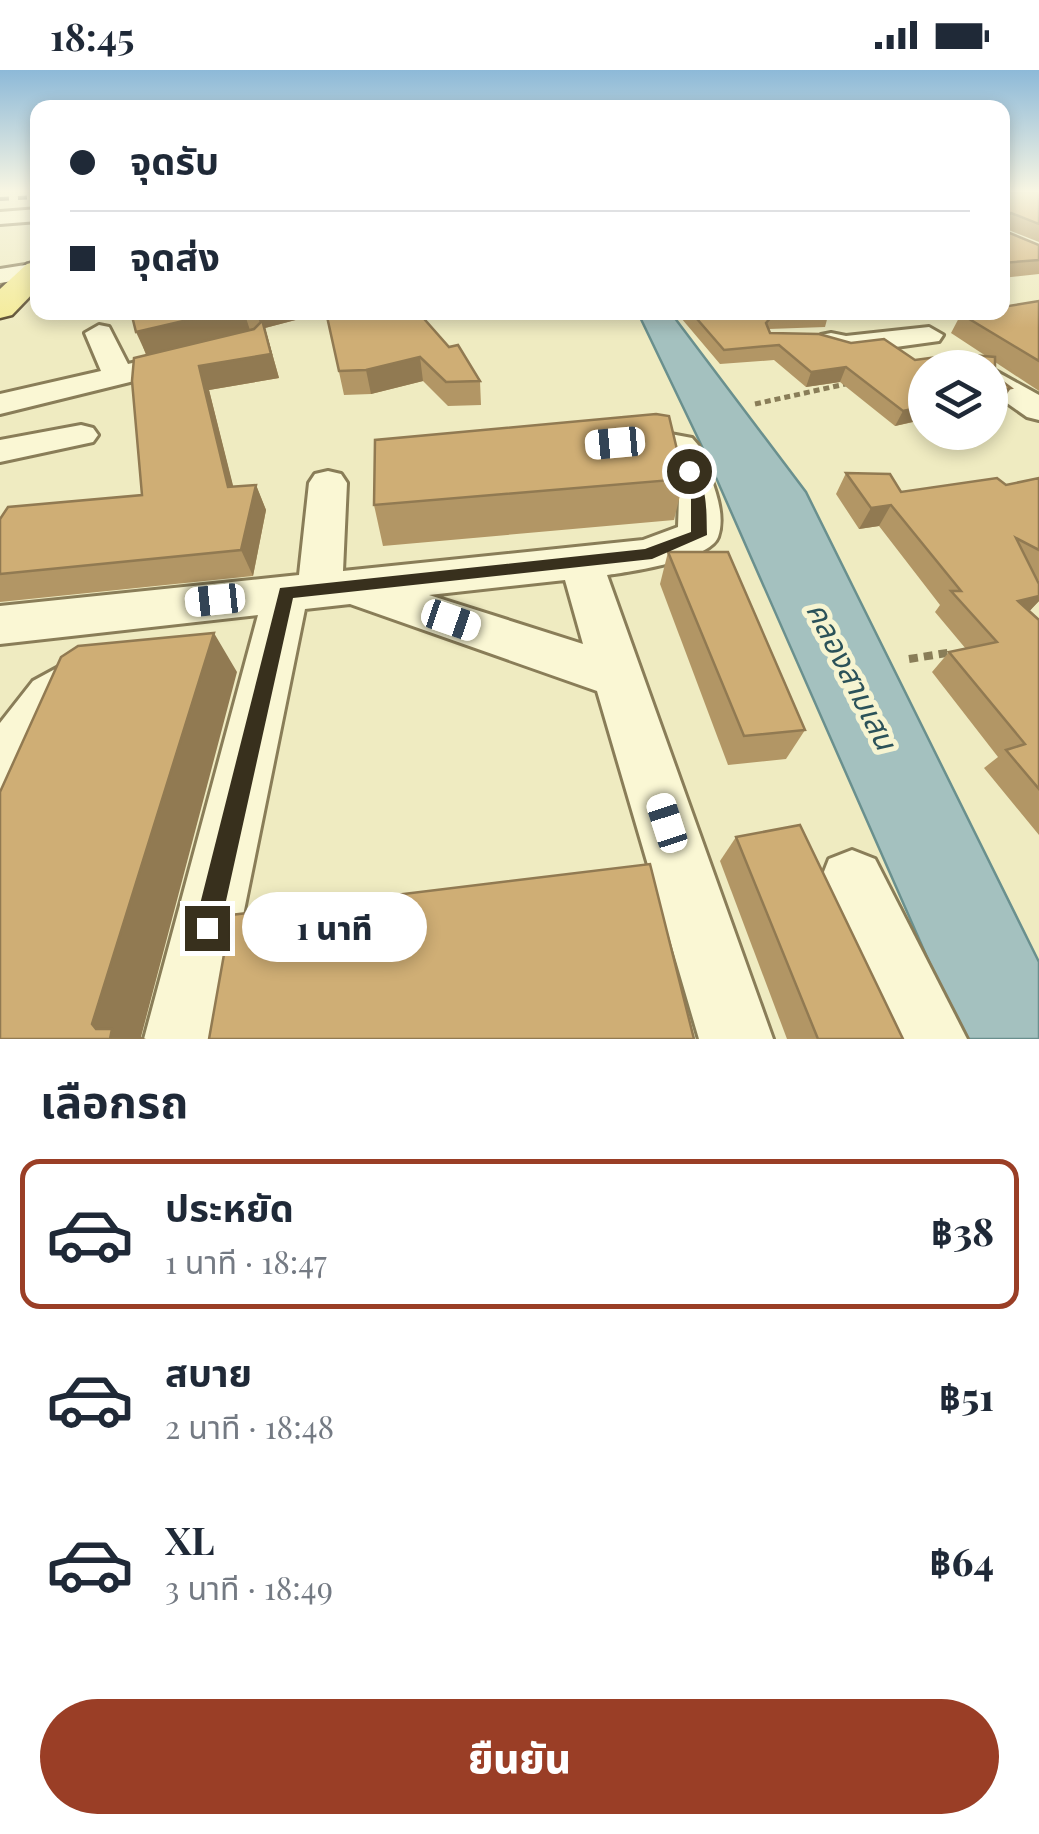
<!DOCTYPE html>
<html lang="th">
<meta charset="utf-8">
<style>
body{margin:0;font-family:"Playfair Display","Noto Sans Thai",serif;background:#f6f6f7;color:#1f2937;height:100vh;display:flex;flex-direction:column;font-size:38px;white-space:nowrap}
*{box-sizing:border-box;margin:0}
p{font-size:32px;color:#747a83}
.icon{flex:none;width:55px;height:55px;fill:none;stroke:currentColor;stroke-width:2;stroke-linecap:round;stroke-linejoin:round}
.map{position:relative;height:969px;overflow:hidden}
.drawer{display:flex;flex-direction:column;background:#fff;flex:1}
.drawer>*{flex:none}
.top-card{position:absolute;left:30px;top:30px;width:980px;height:220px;border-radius:20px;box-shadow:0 5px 15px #0003;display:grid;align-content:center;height:220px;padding:0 40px;background:#fff}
.tools{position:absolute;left:908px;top:280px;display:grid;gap:20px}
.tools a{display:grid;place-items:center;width:100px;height:100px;border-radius:50%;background:#fff;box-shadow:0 5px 15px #0003;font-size:50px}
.end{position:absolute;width:45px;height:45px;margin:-22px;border:12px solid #38301d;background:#fff;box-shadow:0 0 0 5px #fff}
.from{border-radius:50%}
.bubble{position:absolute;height:70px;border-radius:35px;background:#fff;box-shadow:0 5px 15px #0003;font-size:32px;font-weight:800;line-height:70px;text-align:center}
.car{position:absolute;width:30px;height:60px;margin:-30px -15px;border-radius:12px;box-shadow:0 0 8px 2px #0007;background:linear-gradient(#fff 24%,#345 0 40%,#fff 0 76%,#345 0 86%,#fff 0)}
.top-card b{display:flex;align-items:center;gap:35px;height:95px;font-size:38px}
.top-card b+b{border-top:2px solid #e0e1e3}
.top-card i{width:25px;height:25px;background:#1f2937}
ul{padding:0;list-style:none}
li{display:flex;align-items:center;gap:30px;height:150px;margin:0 20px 15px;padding:0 20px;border:5px solid transparent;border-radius:20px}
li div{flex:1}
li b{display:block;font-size:38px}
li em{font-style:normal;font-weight:800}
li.active{border-color:#9a3e26}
li>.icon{width:90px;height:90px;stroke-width:1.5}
h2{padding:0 40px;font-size:45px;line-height:120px}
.cta{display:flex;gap:20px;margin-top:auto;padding:20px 40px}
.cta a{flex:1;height:115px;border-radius:60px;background:#9a3e26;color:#fff;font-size:40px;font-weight:800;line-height:115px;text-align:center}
.status{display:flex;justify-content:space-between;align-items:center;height:70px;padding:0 50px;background:#fff;direction:ltr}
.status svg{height:28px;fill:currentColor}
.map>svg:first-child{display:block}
</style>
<div class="status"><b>18:45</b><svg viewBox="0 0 49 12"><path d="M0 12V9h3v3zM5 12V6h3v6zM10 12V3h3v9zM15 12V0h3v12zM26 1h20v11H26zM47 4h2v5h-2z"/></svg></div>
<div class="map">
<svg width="1039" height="969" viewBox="0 0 1039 969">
<rect width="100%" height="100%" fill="#efebc1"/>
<!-- water -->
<path fill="#a4c1bf" stroke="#6a908e" stroke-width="2.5" d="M638,243H671L806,422L1039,892V969H963L706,385Z"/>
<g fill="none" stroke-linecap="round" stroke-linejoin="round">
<!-- minor casing -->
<g stroke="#897d58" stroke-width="6">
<g id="minor">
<path d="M38,139V151L0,154V142Z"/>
<path d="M38,193V207L0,213V199Z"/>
<path d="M99,255L109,257L128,294L189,280L199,283L204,289L199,295L0,344V324L101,301L85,263Z"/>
<path d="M929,257L943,265L939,271L845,284L821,277L817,271L821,265L831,263L846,266Z"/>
<path d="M990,298L1039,325V350L1027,347L990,321Z"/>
<path d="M81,355L93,358L98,365L93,372L0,392V370Z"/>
<path d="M649,360L692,368L698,375C707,401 728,439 718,467C710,490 629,502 607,505L773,969H699L597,621L350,534L305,539L218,969H144L258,545L0,574V536L299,505L309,413L315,404L328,401L341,404L347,413L343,501L643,470L678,457L679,427L665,383L608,379L602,372L608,365ZM565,510L583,574L429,525Z"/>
<path d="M79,586L97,593L104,608C95,628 75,636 61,654C42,677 32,706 20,733L0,741V653L33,611Z"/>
<path d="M852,780L875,789L967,969H891L820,812L829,789Z"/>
</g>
</g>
<!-- major casing -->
<g stroke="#57492c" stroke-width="5">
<path id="major" d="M38,191V218L12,245L0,248V219L27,194Z"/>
</g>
<!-- path-far1 -->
<path stroke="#897d58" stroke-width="5" stroke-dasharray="6 4" stroke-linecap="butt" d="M755,334L850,313"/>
<!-- path -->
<path stroke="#897d58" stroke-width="8" stroke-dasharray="9 6" stroke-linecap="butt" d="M909,589L953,582"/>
<!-- minor -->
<use href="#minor" fill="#faf7d4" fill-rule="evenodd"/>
<!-- major -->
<use href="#major" fill="#f4eb97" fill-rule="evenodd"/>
<!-- rail -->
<path stroke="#38301d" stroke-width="4" stroke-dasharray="9 9" stroke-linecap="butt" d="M0,129L38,127"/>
</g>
<!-- wall -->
<g fill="#b29665">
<path d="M1002,122H1039V172L1006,159L1007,162L1039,175V204L1002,208Z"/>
<path d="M1039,231V321L995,292V306L1001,333L895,356L840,312L806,317L774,290L720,294L676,242H829L825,257L769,259L770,263L915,290L986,286L951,263L961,244Z"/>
<path d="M131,242H326L265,258L279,308L209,320L233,417L256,415L266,440L253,506L0,532V449L142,425L146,285Z"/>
<path d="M326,242L480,311L481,335L448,336L423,311L371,324L344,325Z"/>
<path d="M846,403L901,422L1006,415L1039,408V511L1037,510L1039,514V531L1029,541L1039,550V765L984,698L998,687L932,602L949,582L966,579L935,542L940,535L879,456L859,459L836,424Z"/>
<path d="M684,409L674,450L383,476L374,435Z"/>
<path d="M668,482L805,660L786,689L728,695L660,514Z"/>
<path d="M736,767L903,969H787L720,791Z"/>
</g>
<!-- shaded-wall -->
<g fill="#917a52">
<path d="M222,242H244L250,260L147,286L136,262Z"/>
<path d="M260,242H326L265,258L279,308L209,320L240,443L228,417L199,296L271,284Z"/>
<path d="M420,287L423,311L371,324L366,300Z"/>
<path d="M846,297L840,312L806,317L811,302Z"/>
<path d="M1011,318L1001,333L990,336V322Z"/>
<path d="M925,336V349L895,356L903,341Z"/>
<path d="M256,415L266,440L253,506L241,480Z"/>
<path d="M891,435L879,456L859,459L871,438Z"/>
<path d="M1039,526V531L1025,546L1018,531Z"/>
<path d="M214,563L237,602L141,967L146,969H110L96,959L92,954Z"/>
</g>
<!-- building -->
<g fill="#cfae75" stroke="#917a52" stroke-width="2.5">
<path d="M1002,122H1039V154L1011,143L1006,147L1007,162L1039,175V190L1002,193Z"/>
<path d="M1039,231V291L961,244L1002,242V237Z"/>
<path d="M131,242H222L136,262Z"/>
<path d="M257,242H260L271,284L199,296L228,417L256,415L241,480L0,504V449L8,437L142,425L132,311L134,288L254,259L261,252Z"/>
<path d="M326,242H418L449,277L458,275L480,311L446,312L420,287L366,300L339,301Z"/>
<path d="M691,242H829L773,245L766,253L770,263L819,264L851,273L884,269L915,290L960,284L995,287V306L1011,318L990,322V298H925V336L903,341L846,297L811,302L779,275L724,280Z"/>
<path d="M656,344L669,346L684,409L374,435L375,370Z"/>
<path d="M846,403L890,404L901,422L997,408L1006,415L1039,408V480L1016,468L1039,514V526L1018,531L1039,550V719L1006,680L1025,674L949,582L997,572L951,521H961L891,435L871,438Z"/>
<path d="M668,482H728L805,660L744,666Z"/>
<path d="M214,563L92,954L96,959H112L110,969H0V722L61,587L78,576Z"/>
<path d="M800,755L903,969H818L736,767Z"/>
<path d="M650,794L694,969H209L231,845Z"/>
</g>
<!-- sky -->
<linearGradient id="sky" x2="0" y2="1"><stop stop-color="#8db9d8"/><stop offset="0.47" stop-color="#f8f6e3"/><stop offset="1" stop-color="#f8f6e3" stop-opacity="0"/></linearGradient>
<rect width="1039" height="258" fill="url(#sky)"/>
<!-- route -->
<path fill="#38301d" d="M689,397C709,410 706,443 707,465L652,489L293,528L220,858L216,867L207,870L198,867L194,858L280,518L645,479L691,462V428L682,401Z"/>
<g text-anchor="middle" stroke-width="10" stroke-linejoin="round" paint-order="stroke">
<!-- water labels -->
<g font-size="30" font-style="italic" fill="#2b5259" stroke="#f6f4d1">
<text transform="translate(851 606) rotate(63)" y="10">คลองสามเสน</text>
</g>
</g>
</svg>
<div class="tools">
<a><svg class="icon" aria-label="layers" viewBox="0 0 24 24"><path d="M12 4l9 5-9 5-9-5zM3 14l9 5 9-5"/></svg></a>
</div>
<i class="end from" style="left:689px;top:401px"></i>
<i class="end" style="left:207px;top:858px"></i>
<div class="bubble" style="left:242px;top:822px;width:185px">1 นาที</div>
<i class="car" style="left:615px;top:373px;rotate:265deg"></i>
<i class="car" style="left:215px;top:530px;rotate:264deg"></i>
<i class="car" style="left:451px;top:550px;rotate:109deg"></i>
<i class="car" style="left:667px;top:753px;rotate:342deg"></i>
<div class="top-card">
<b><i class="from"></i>จุดรับ</b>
<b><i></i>จุดส่ง</b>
</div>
</div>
<section class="drawer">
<h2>เลือกรถ</h2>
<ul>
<li class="active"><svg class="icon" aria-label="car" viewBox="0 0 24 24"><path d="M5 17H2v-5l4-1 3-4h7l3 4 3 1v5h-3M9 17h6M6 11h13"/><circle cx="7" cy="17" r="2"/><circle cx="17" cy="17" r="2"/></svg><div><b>ประหยัด</b><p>1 นาที · 18:47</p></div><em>฿38</em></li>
<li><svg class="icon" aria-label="car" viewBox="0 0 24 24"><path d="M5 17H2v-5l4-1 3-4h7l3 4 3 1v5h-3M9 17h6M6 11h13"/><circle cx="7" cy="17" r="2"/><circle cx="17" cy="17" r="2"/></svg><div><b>สบาย</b><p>2 นาที · 18:48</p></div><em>฿51</em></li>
<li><svg class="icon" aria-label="car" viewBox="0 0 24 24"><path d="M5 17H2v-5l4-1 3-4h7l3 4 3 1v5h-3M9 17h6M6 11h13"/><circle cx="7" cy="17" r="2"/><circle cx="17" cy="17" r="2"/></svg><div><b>XL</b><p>3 นาที · 18:49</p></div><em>฿64</em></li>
</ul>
<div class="cta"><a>ยืนยัน</a></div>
</section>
